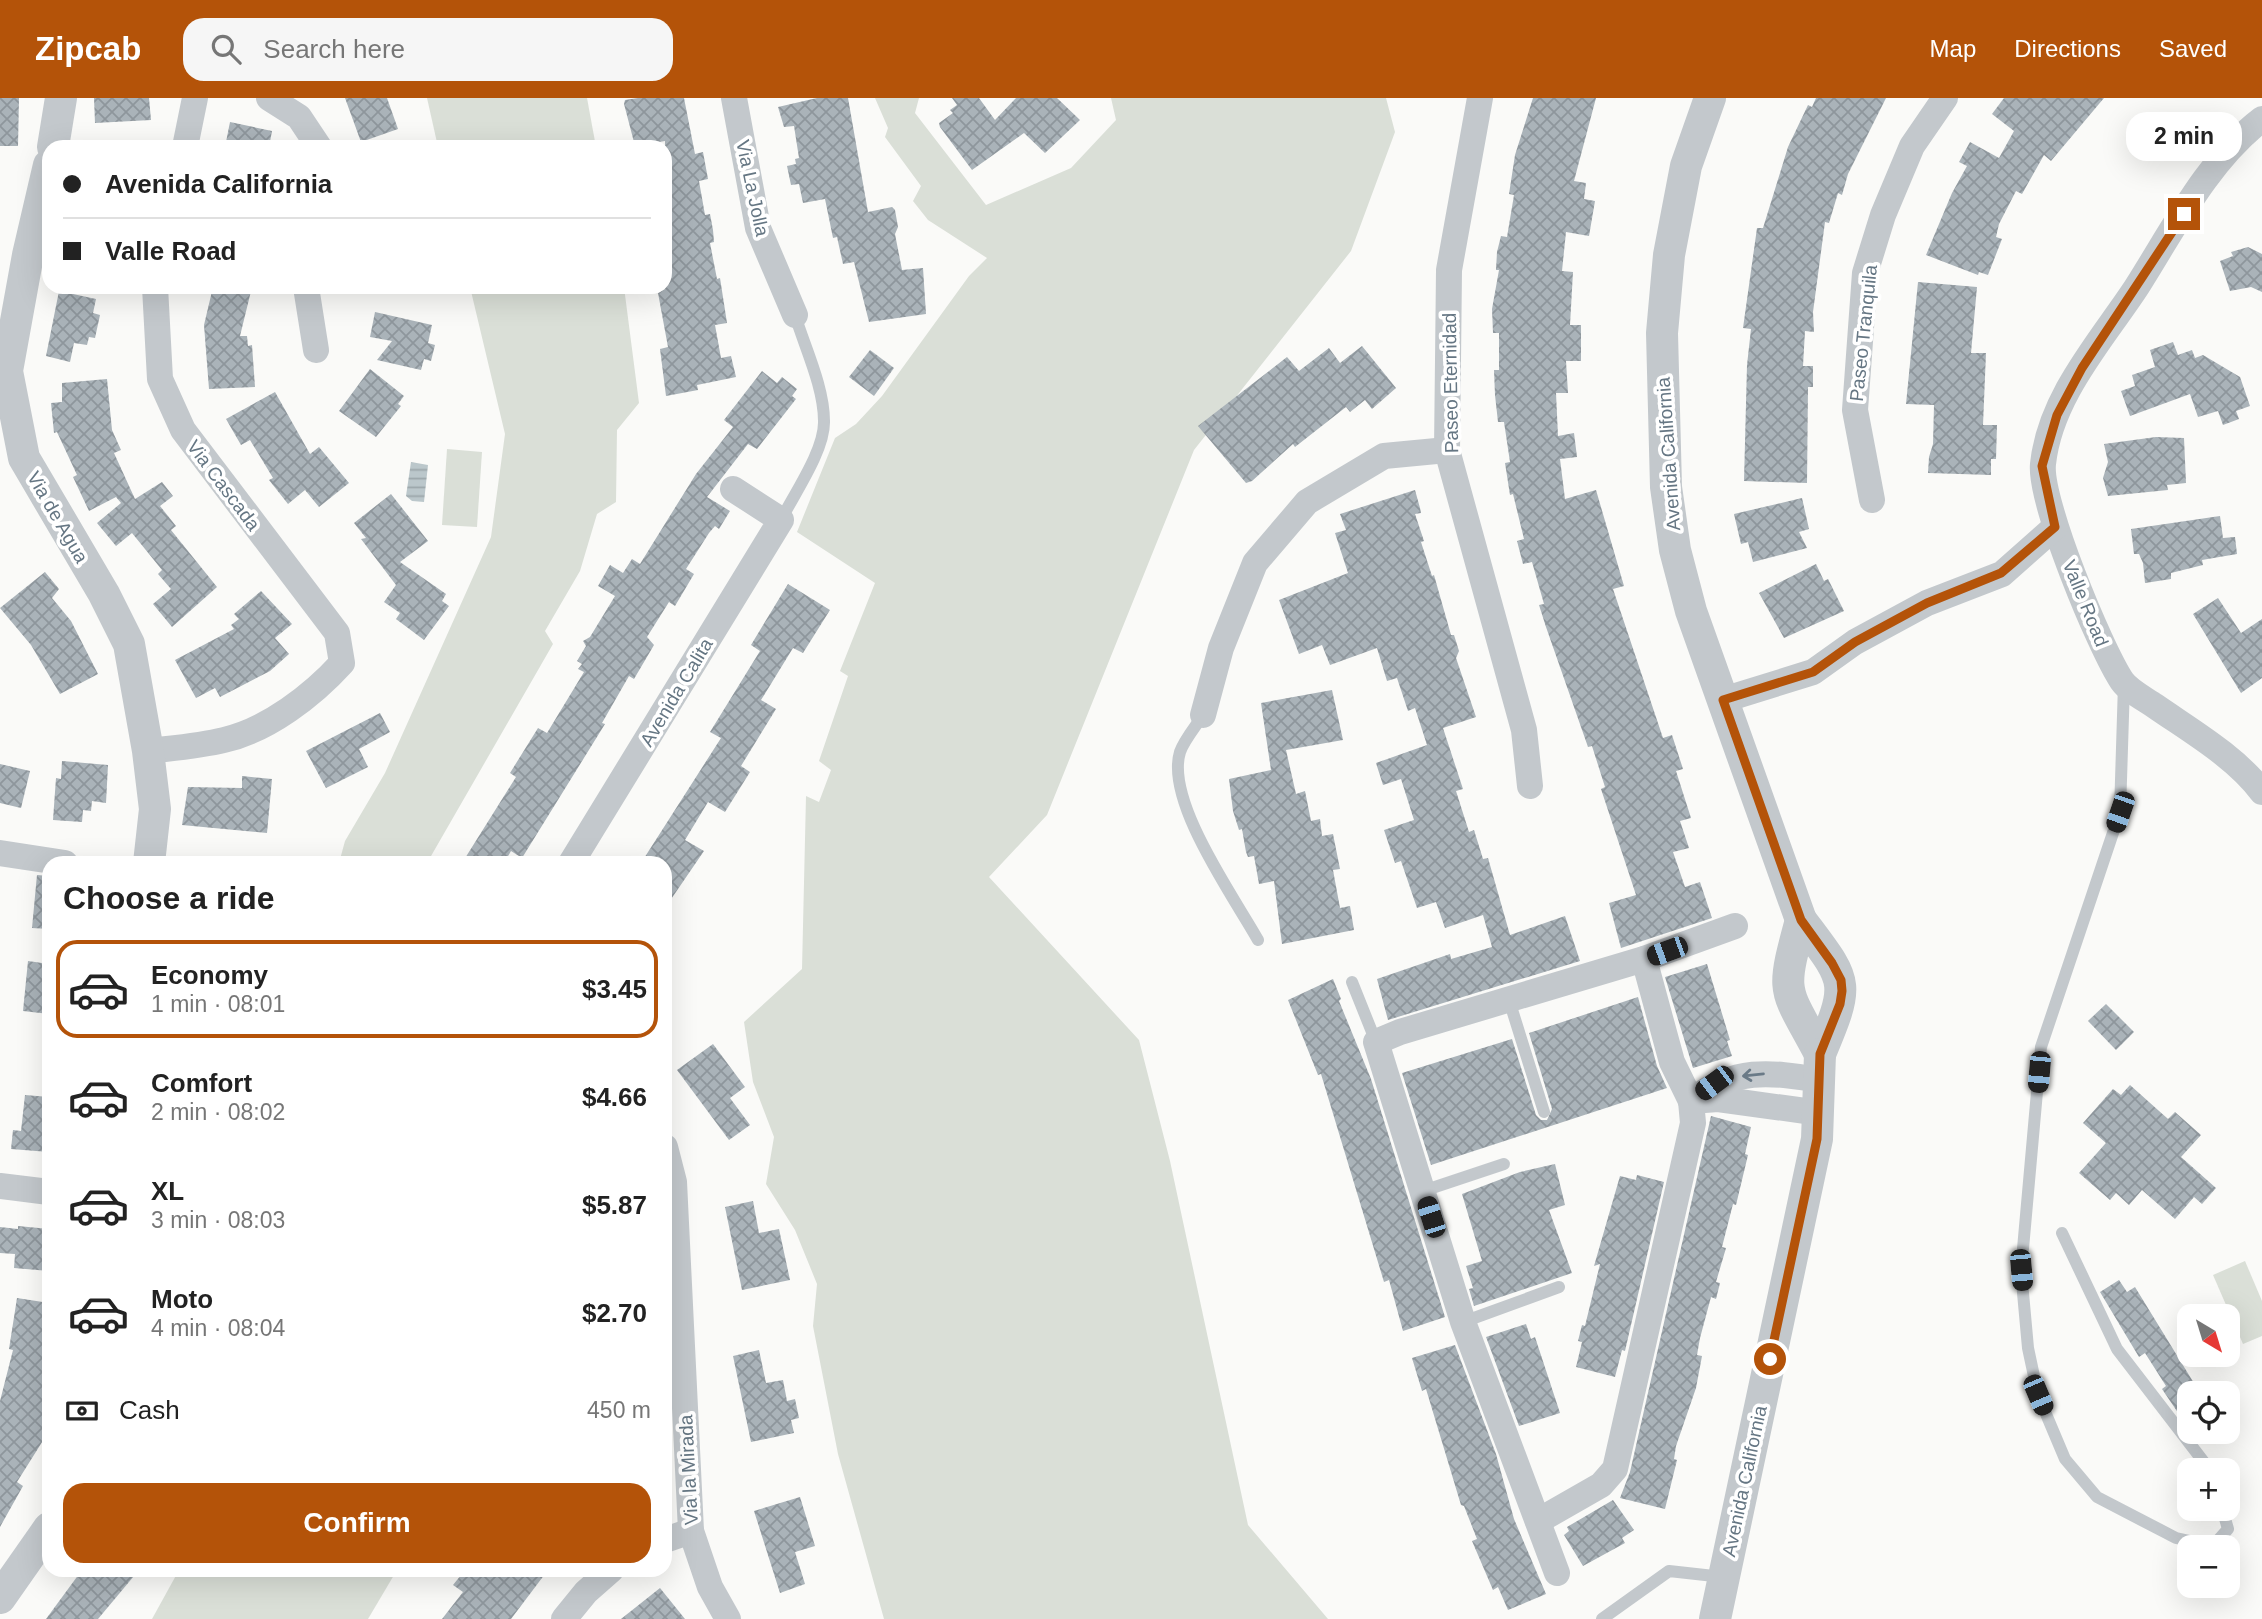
<!DOCTYPE html>
<meta charset="utf-8">
<style>
body{margin:0;font-family:Helvetica,sans-serif;background:#f6f6f6;color:#222;height:100vh;display:flex;flex-direction:column;font-size:26px;white-space:nowrap}
*{box-sizing:border-box;margin:0}
p{font-size:23px;color:#767676}
.icon{flex:none;width:38px;height:38px;fill:none;stroke:currentColor;stroke-width:2;stroke-linecap:round;stroke-linejoin:round}
.map{position:relative;flex:1;overflow:hidden}
.side{position:absolute;left:42px;top:758px;width:630px;height:721px;display:flex;flex-direction:column;background:#fff;border-radius:21px;box-shadow:0 7px 28px #0002}
.side>*{flex:none}
.top-card{position:absolute;left:42px;top:42px;width:630px;height:154px;border-radius:21px;box-shadow:0 7px 28px #0002;display:grid;align-content:center;height:154px;padding:0 21px;background:#fff}
.needle{width:46px;rotate:142deg}
.buttons{position:absolute;left:2177px;top:1206px;display:grid;gap:14px}
.buttons a{display:grid;place-items:center;width:63px;height:63px;border-radius:14px;background:#fff;box-shadow:0 7px 28px #0002;font-size:35px}
.end{position:absolute;width:32px;height:32px;margin:-16px;border:9px solid #b45309;background:#fff;box-shadow:0 0 0 4px #fff}
.from{border-radius:50%}
.bubble{position:absolute;height:49px;border-radius:21px;background:#fff;box-shadow:0 7px 28px #0002;font-size:23px;font-weight:700;line-height:49px;text-align:center}
.car{position:absolute;width:21px;height:42px;margin:-21px -10px;border-radius:9px;box-shadow:0 0 5px 2px #0007;background:linear-gradient(#222 24%,#8ab4d8 0 40%,#222 0 76%,#8ab4d8 0 86%,#222 0)}
.top-card b{display:flex;align-items:center;gap:24px;height:66px;font-size:26px}
.top-card b+b{border-top:2px solid #e0e0e0}
.top-card i{width:18px;height:18px;background:#222}
ul{padding:0;list-style:none}
li{display:flex;align-items:center;gap:21px;height:98px;margin:0 14px 10px;padding:0 7px;border:4px solid transparent;border-radius:21px}
li div{flex:1}
li b{display:block;font-size:26px}
li em{font-style:normal;font-weight:700}
li.selected{border-color:#b45309}
li>.icon{width:63px;height:63px;stroke-width:1.5}
h2{padding:0 21px;font-size:32px;line-height:84px}
.pay{display:flex;align-items:center;gap:18px;height:77px;padding:0 21px;font-size:26px}
.pay p{margin-inline-start:auto}
.button{display:flex;gap:14px;margin-top:auto;padding:14px 21px}
.button a{flex:1;height:80px;border-radius:21px;background:#b45309;color:#fff;font-size:28px;font-weight:700;line-height:80px;text-align:center}
header{display:flex;align-items:center;gap:42px;box-sizing:border-box;height:98px;padding:0 35px;background:#b45309;color:#fff}
header strong{font-size:33px}
nav{display:flex;gap:38px;margin-inline-start:auto;font-size:24px}
.search{width:490px;height:63px;background:#f6f6f6;display:flex;align-items:center;gap:18px;box-sizing:border-box;padding:0 24px;border-radius:21px;color:#767676;font-size:26px}
.map>svg:first-child{display:block}
</style>
<header>
<strong>Zipcab</strong>
<div class="search"><svg class="icon" aria-label="search" viewBox="0 0 24 24"><circle cx="10" cy="10" r="6"/><path d="M15 15l6 6"/></svg>Search here</div>
<nav><a>Map</a><a>Directions</a><a>Saved</a></nav>
</header>
<div class="map">
<svg width="2262" height="1521" viewBox="0 0 2262 1521">
<defs>
<pattern id="water-rules" width="6" height="5" patternUnits="userSpaceOnUse" patternTransform="scale(1.75)"><rect width="6" height="5" fill="#bbc7cb"/><path d="M0 2.5h6" fill="none" stroke="#9ca6aa"/></pattern>
<pattern id="building-cross-hatch" width="8" height="8" patternUnits="userSpaceOnUse" patternTransform="scale(1.75)"><rect width="8" height="8" fill="#aab3b9"/><path d="M0 0l8 8M0 8l8-8" fill="none" stroke="#8e969c"/></pattern>
</defs>
<rect width="100%" height="100%" fill="#fafaf8"/>
<!-- green -->
<g fill="#dadfd7">
<path d="M427,0H587L596,49H438Z"/>
<path d="M875,0H919L915,15L986,107L1071,70L1116,22L1111,0H1386L1395,34L1351,153L1194,352L1047,717L989,779L1139,942L1170,1063L1248,1427L1328,1521H884L838,1356L813,1228L817,1186L795,1132L766,1086L774,1039L753,984L744,924L802,871L806,698L819,704L831,672L819,663L848,578L840,573L875,485L797,434L835,340L856,326L882,298L969,178L987,160L928,122L913,103L921,88L885,39L888,30Z"/>
<path d="M470,189H624L639,305L617,332L616,404L597,416L580,473L545,533L553,546L427,765H339L345,743L385,675L491,439L505,336Z"/>
<path d="M447,351L482,354L477,429L442,427Z"/>
<path d="M2245,1163L2262,1203V1238L2243,1246L2213,1177Z"/>
<path d="M179,1472H397L368,1521H152Z"/>
</g>
<!-- water -->
<path fill="url(#water-rules)" d="M411,364L428,367L424,404L412,403L406,398Z"/>
<!-- building -->
<g fill="url(#building-cross-hatch)">
<path d="M0,0H19L18,48H0Z"/>
<path d="M94,0H149L151,22L95,25Z"/>
<path d="M345,0H387L398,31L361,44Z"/>
<path d="M638,0H684L695,56L703,54L708,81L699,83L705,117L710,116L713,132L714,144L710,145L717,181L720,180L727,225L715,227L721,260L731,258L736,279L697,287L698,292L666,298L660,251L668,249L658,195L665,191V43L635,48L624,6L625,2Z"/>
<path d="M817,0H848L868,114L892,109L895,112L898,129L895,136L902,172L923,170L926,216L869,224L854,164L843,166L837,139L833,140L825,101L803,105L799,86L791,87L787,68L796,66L795,61L799,60L794,28L784,29L778,9Z"/>
<path d="M952,0H979L995,22L1016,0H1057L1080,22L1045,55L1024,35L972,72L940,29L939,25L953,15L950,12L957,7Z"/>
<path d="M1533,0H1596L1574,83L1586,85L1584,101L1595,103L1589,138L1566,134L1562,173L1573,174L1570,227H1581V263H1566L1568,295H1556L1558,338L1574,335L1577,359L1560,361L1565,401L1596,392L1624,488L1613,491L1663,640L1672,637L1683,671L1676,673L1691,720L1680,723L1689,750L1673,754L1685,789L1700,784L1712,820L1621,850L1609,805L1636,797L1601,691L1605,689L1592,648L1588,649L1546,529L1539,507L1544,506L1532,464L1523,466L1517,443L1524,441L1513,396L1510,397L1505,365L1510,364L1504,324H1498L1495,297L1494,272H1499V235H1493L1492,211L1499,172H1496L1497,154L1501,138L1507,139L1514,97L1509,96L1515,57Z"/>
<path d="M1816,0H1886L1848,76L1842,97L1838,95L1829,125L1825,124L1813,214L1814,234L1805,233L1803,268H1813V289H1808L1807,385L1744,383L1747,267L1751,231L1743,230L1757,130H1763L1788,49L1808,7L1812,9Z"/>
<path d="M2004,0H2104L2051,63L2044,57L2022,96L2016,93L1999,126L1996,139L2002,141L1988,177L1979,174L1978,177L1926,157L1952,95L1967,68L1959,64L1970,44L1999,60L2014,33L1992,16Z"/>
<path d="M230,24L272,33L269,49H225Z"/>
<path d="M2248,149L2262,156V194L2251,189L2230,193L2220,163L2233,158L2231,154Z"/>
<path d="M1918,184L1977,189L1971,255H1986L1983,327H1997L1996,361H1991V377L1928,375L1929,359L1933,346L1934,307L1906,306Z"/>
<path d="M213,189H252L240,238H247L248,248L252,247L255,289L209,291L204,227Z"/>
<path d="M59,193L96,201L93,215L100,217L95,240L89,239L87,247L74,245L70,264L46,258Z"/>
<path d="M375,214L432,227L428,245L435,247L431,263L424,261L421,272L377,262L392,243L370,239Z"/>
<path d="M2173,244L2178,257L2192,252L2195,260L2203,257L2240,279L2250,308L2236,313L2239,321L2223,327L2218,313L2198,319L2190,296L2130,318L2121,293L2135,288L2132,277L2155,269L2150,252Z"/>
<path d="M1362,248L1396,290L1372,311L1365,302L1350,314L1346,309L1295,349L1293,346L1252,383L1246,385L1198,328L1287,259L1299,273L1329,250L1340,265Z"/>
<path d="M870,252L894,270L874,298L849,279Z"/>
<path d="M370,271L404,298L398,306L401,308L376,339L339,313Z"/>
<path d="M762,273L777,285L782,279L797,291L792,298L796,301L757,351L748,346L707,399L730,413L719,431L715,428L709,435L686,471L694,476L675,508L669,504L647,539L654,547L634,581L629,578L602,625L605,626L522,760L511,753L504,765H462L516,679L510,675L538,630L547,635L584,574L578,571L582,566L577,563L586,548L583,543L590,539L615,498L598,488L610,467L623,475L632,461L640,466L696,376L733,329L724,322Z"/>
<path d="M107,281L112,332L121,352L114,355L135,401L162,384L173,398L160,408L176,428L171,432L217,489L172,529L153,506L171,491L158,476L162,472L132,435L116,448L97,425L121,405L116,399L89,413L73,379L77,377L57,334L54,335L51,305L62,304V285Z"/>
<path d="M275,294L310,356L319,349L349,385L319,409L305,392L288,406L269,382L273,380L250,342L241,347L226,321Z"/>
<path d="M2156,339L2184,340L2186,385L2167,387L2168,392L2108,398L2103,380L2108,364L2104,346Z"/>
<path d="M1415,392L1420,410L1421,415L1415,416L1424,443L1421,444L1432,478L1434,477L1451,537H1454L1459,553L1456,560L1476,619L1443,630L1463,691L1456,693L1469,734L1474,732L1483,761L1488,760L1510,837L1565,818L1580,863L1388,922L1377,881L1450,856L1451,861L1492,849L1483,817L1445,830L1436,804L1417,810L1401,763L1395,765L1384,732L1414,722L1401,681L1383,687L1376,665L1427,647L1415,610L1408,613L1397,580L1387,583L1377,550L1330,567L1322,547L1299,556L1279,502L1348,475L1335,435L1346,432L1340,416Z"/>
<path d="M391,396L428,443L400,464L446,496L442,503L449,508L424,542L396,521L400,515L384,504L396,487L361,441L366,440L354,425Z"/>
<path d="M1802,400L1809,431L1799,434L1807,450L1753,464L1748,444L1741,446L1734,416Z"/>
<path d="M2220,418L2223,440L2235,439L2237,456L2202,462L2203,467L2171,475V481L2145,485L2143,465L2139,456H2134L2131,431Z"/>
<path d="M1816,466L1824,483L1828,481L1844,513L1784,540L1759,495Z"/>
<path d="M45,474L59,491L52,500L71,523L98,576L60,596L31,547L0,510Z"/>
<path d="M788,486L830,512L803,555L793,550L761,602L776,611L741,668L750,674L725,714L708,704L685,742L704,753L665,810V765H641L721,640L710,634L760,553L751,547Z"/>
<path d="M261,493L292,526L275,540L289,556L270,573L220,599L215,590L196,600L175,562L234,531L231,527L239,521L234,516Z"/>
<path d="M2218,500L2241,535L2262,521V580L2241,595L2193,516Z"/>
<path d="M1332,592L1343,642L1286,652L1296,696L1305,693L1311,723L1320,721L1322,738L1333,736L1340,771L1333,772L1340,810L1350,808L1354,832L1282,846L1274,783L1259,786L1254,758L1248,759L1246,754L1242,731L1239,732L1233,713L1229,681L1271,672L1261,605Z"/>
<path d="M380,615L390,634L359,651L368,669L326,690L306,653Z"/>
<path d="M62,663L108,667L106,705L92,703L91,713L83,712L82,724L53,722L56,680L61,681Z"/>
<path d="M0,666L30,673L21,710L0,705Z"/>
<path d="M242,678L272,681L267,735L182,727L188,689L242,690Z"/>
<path d="M37,777L49,778V831L32,830Z"/>
<path d="M28,863L49,866V916L23,913Z"/>
<path d="M1707,866L1730,942L1727,943L1732,958L1693,970L1665,879Z"/>
<path d="M1333,881L1341,901L1339,903L1371,981L1445,1219L1403,1233L1389,1182L1384,1184L1321,976L1318,977L1288,902Z"/>
<path d="M1638,899L1657,968L1667,990L1431,1067L1402,975L1512,941L1536,1017L1541,1022H1547L1552,1011L1529,935Z"/>
<path d="M2106,906L2134,934L2116,952L2088,923Z"/>
<path d="M713,946L745,989L730,1000L750,1027L729,1042L677,972Z"/>
<path d="M2130,987L2168,1021L2175,1014L2201,1037L2181,1059L2216,1090L2202,1106L2194,1099L2175,1121L2142,1092L2129,1107L2116,1095L2110,1102L2079,1075L2106,1045L2083,1025L2113,991L2121,997Z"/>
<path d="M25,997L49,999V1054L11,1051L13,1032L21,1033Z"/>
<path d="M1711,1018L1751,1029L1745,1056L1748,1057L1736,1107L1733,1106L1722,1149L1726,1150L1716,1184L1720,1185L1716,1201L1711,1199L1700,1240L1697,1257L1702,1258L1696,1290L1676,1348L1674,1361L1677,1362L1665,1411L1620,1400L1630,1374Z"/>
<path d="M1555,1066L1565,1107L1549,1112L1572,1175L1474,1208L1469,1191L1473,1190L1466,1168L1482,1163L1462,1096L1520,1074Z"/>
<path d="M1637,1077L1664,1084L1625,1253L1622,1252L1615,1279L1576,1269L1582,1244L1578,1243L1582,1227L1585,1228L1600,1166L1594,1168L1620,1078L1636,1082Z"/>
<path d="M753,1103L759,1135L779,1131L790,1182L742,1192L725,1109Z"/>
<path d="M18,1128L49,1131V1173L14,1170L15,1156L0,1155V1129L18,1131Z"/>
<path d="M2119,1182L2127,1194L2135,1189L2200,1295H2189V1331L2162,1291L2166,1288L2145,1255L2139,1259L2100,1194Z"/>
<path d="M17,1200L49,1205V1323L44,1341L17,1384L23,1388L0,1429V1303L13,1252L9,1251Z"/>
<path d="M1526,1226L1531,1241L1535,1239L1560,1315L1519,1328L1486,1239Z"/>
<path d="M1455,1247L1496,1356L1514,1421L1546,1496L1508,1512L1498,1489L1493,1492L1472,1443L1477,1441L1464,1408L1461,1407L1426,1291L1422,1293L1412,1260Z"/>
<path d="M759,1252L766,1285L783,1282L787,1303L795,1301L799,1320L791,1322L794,1335L751,1344L733,1258Z"/>
<path d="M800,1399L815,1448L795,1454L805,1486L780,1495L754,1413Z"/>
<path d="M1613,1402L1634,1432L1622,1440L1625,1445L1583,1468L1564,1437L1569,1433L1567,1429Z"/>
<path d="M82,1472H139L98,1521H46Z"/>
<path d="M465,1472H548L511,1521H442L463,1494L453,1487Z"/>
<path d="M660,1490L685,1521H621Z"/>
</g>
<g fill="none" stroke-linecap="round" stroke-linejoin="round">
<!-- service -->
<g stroke="#c3c8cc" stroke-width="12">
<path d="M781,422C794,396 825,352 824,323C824,289 805,250 795,217"/>
<path d="M2124,586L2120,714L2041,949L2021,1173L2028,1250L2038,1297L2065,1361L2097,1399L2176,1440L2213,1448L2228,1431L2222,1410"/>
<path d="M1203,617C1196,628 1184,642 1180,654C1165,703 1234,799 1258,842"/>
<path d="M1352,884L1376,944"/>
<path d="M1509,902L1544,1014"/>
<path d="M1423,1093L1504,1066"/>
<path d="M2062,1135L2117,1251L2210,1372"/>
<path d="M1463,1224L1559,1189"/>
<path d="M1602,1521L1669,1473L1723,1479"/>
</g>
<!-- minor -->
<g stroke="#c3c8cc" stroke-width="26">
<path d="M269,0L299,19L319,49"/>
<path d="M734,0L758,130L795,217"/>
<path d="M1480,0L1449,172L1447,352L1524,632L1530,688"/>
<path d="M2262,21C2207,63 2173,132 2136,190C2101,243 2050,299 2043,366C2039,403 2100,550 2122,583C2129,593 2145,601 2155,608C2191,633 2236,659 2262,694"/>
<path d="M185,49L195,0"/>
<path d="M306,189L316,252"/>
<path d="M1872,402L1855,312L1865,175L1883,117L1912,48L1945,0"/>
<path d="M1723,602L1813,574L1855,544L1927,505L2002,476L2055,429"/>
<path d="M1203,617L1221,550L1255,465L1307,404L1384,358L1447,352"/>
<path d="M148,653C173,650 200,648 224,642C268,632 313,597 342,565L337,535L183,332L160,281L155,189"/>
<path d="M0,755L65,765"/>
<path d="M571,765L781,422L733,391"/>
<path d="M1691,1003C1736,969 1768,974 1821,982"/>
<path d="M1691,1003L1718,1001L1820,1015"/>
<path d="M665,1049L674,1084L691,1433L710,1489L728,1521"/>
<path d="M0,1088L49,1094"/>
<path d="M1538,1423L1601,1387L1615,1371L1693,1025L1691,1003L1672,964L1644,861"/>
<path d="M665,1442L691,1433"/>
<path d="M1557,1475L1463,1224L1376,944L1400,934L1644,861L1735,828"/>
<path d="M564,1521L586,1494L611,1472"/>
</g>
<!-- tertiary -->
<g stroke="#c3c8cc" stroke-width="32">
<path d="M1710,0L1686,68L1669,157L1662,235L1666,389L1675,452L1691,513L1801,822"/>
<path d="M53,49L61,0"/>
<path d="M49,67L28,157L7,273L24,360L104,496L129,546L148,653L155,711L149,765"/>
<path d="M1801,822C1848,885 1851,882 1820,956C1784,888 1780,899 1801,822Z"/>
<path d="M0,1500L49,1430"/>
<path d="M1715,1521L1817,1041L1820,956"/>
</g>
</g>
<!-- one-way arrows -->
<defs><path id="oneway-shaft" d="M-6 0H5M1.5-3L5.5 0L1.5 3" fill="none" stroke-width="1.6" stroke-linecap="round" stroke-linejoin="round" transform="scale(1.75)"/></defs>
<use stroke="#6a7a87" href="#oneway-shaft" transform="translate(1753 977) rotate(174)"/>
<g fill="none" stroke-linecap="round" stroke-linejoin="round">
<!-- route -->
<path stroke="#b45309" stroke-width="9" d="M1770,1261L1817,1041L1820,956L1840,906L1842,893L1841,882L1832,865L1801,822L1723,602L1813,574L1855,544L1927,505L2001,475L2055,429L2042,368L2057,317L2082,270L2184,116"/>
</g>
<g text-anchor="middle" stroke-width="7" stroke-linejoin="round" paint-order="stroke">
<!-- street labels -->
<g font-size="19" fill="#657683" stroke="#fff">
<text transform="translate(753 90) rotate(78)" y="7">Via La Jolla</text>
<text transform="translate(1863 235) rotate(-84)" y="7">Paseo Tranquila</text>
<text transform="translate(1450 285) rotate(-91)" y="7">Paseo Eternidad</text>
<text transform="translate(1668 356) rotate(-94)" y="7">Avenida California</text>
<text transform="translate(224 387) rotate(53)" y="7">Via Cascada</text>
<text transform="translate(58 419) rotate(60)" y="7">Via de Agua</text>
<text transform="translate(2086 505) rotate(68)" y="7">Valle Road</text>
<text transform="translate(676 594) rotate(-59)" y="7">Avenida Calita</text>
<text transform="translate(688 1372) rotate(-93)" y="7">Via la Mirada</text>
<text transform="translate(1744 1383) rotate(-78)" y="7">Avenida California</text>
</g>
</g>
</svg>
<div class="buttons">
<a><svg class="needle" viewBox="-14 -14 28 28"><path d="M0-13l5 13h-10z" fill="#e53935"/><path d="M0 13l5-13h-10z" fill="#767676"/></svg></a>
<a><svg class="icon" aria-label="locate" viewBox="0 0 24 24"><circle cx="12" cy="12" r="6"/><path d="M12 2v4M12 18v4M2 12h4M18 12h4"/></svg></a>
<a>+</a>
<a>−</a>
</div>
<i class="end from" style="left:1770px;top:1261px"></i>
<i class="end" style="left:2184px;top:116px"></i>
<div class="bubble" style="left:2126px;top:14px;width:116px">2 min</div>
<i class="car" style="left:2120px;top:714px;rotate:199deg"></i>
<i class="car" style="left:1667px;top:853px;rotate:250deg"></i>
<i class="car" style="left:2039px;top:974px;rotate:185deg"></i>
<i class="car" style="left:1714px;top:985px;rotate:233deg"></i>
<i class="car" style="left:1431px;top:1119px;rotate:342deg"></i>
<i class="car" style="left:2021px;top:1172px;rotate:175deg"></i>
<i class="car" style="left:2038px;top:1297px;rotate:157deg"></i>
<div class="top-card">
<b><i class="from"></i>Avenida California</b>
<b><i></i>Valle Road</b>
</div>
<section class="side">
<h2>Choose a ride</h2>
<ul>
<li class="selected"><svg class="icon" aria-label="car" viewBox="0 0 24 24"><path d="M5 17H2v-5l4-1 3-4h7l3 4 3 1v5h-3M9 17h6M6 11h13"/><circle cx="7" cy="17" r="2"/><circle cx="17" cy="17" r="2"/></svg><div><b>Economy</b><p>1 min · 08:01</p></div><em>$3.45</em></li>
<li><svg class="icon" aria-label="car" viewBox="0 0 24 24"><path d="M5 17H2v-5l4-1 3-4h7l3 4 3 1v5h-3M9 17h6M6 11h13"/><circle cx="7" cy="17" r="2"/><circle cx="17" cy="17" r="2"/></svg><div><b>Comfort</b><p>2 min · 08:02</p></div><em>$4.66</em></li>
<li><svg class="icon" aria-label="car" viewBox="0 0 24 24"><path d="M5 17H2v-5l4-1 3-4h7l3 4 3 1v5h-3M9 17h6M6 11h13"/><circle cx="7" cy="17" r="2"/><circle cx="17" cy="17" r="2"/></svg><div><b>XL</b><p>3 min · 08:03</p></div><em>$5.87</em></li>
<li><svg class="icon" aria-label="car" viewBox="0 0 24 24"><path d="M5 17H2v-5l4-1 3-4h7l3 4 3 1v5h-3M9 17h6M6 11h13"/><circle cx="7" cy="17" r="2"/><circle cx="17" cy="17" r="2"/></svg><div><b>Moto</b><p>4 min · 08:04</p></div><em>$2.70</em></li>
</ul>
<div class="pay"><svg class="icon" aria-label="cash" viewBox="0 0 24 24"><path d="M3 7h18v10H3z"/><circle cx="12" cy="12" r="2"/></svg>Cash<p>450 m</p></div>
<div class="button"><a>Confirm</a></div>
</section>
</div>
